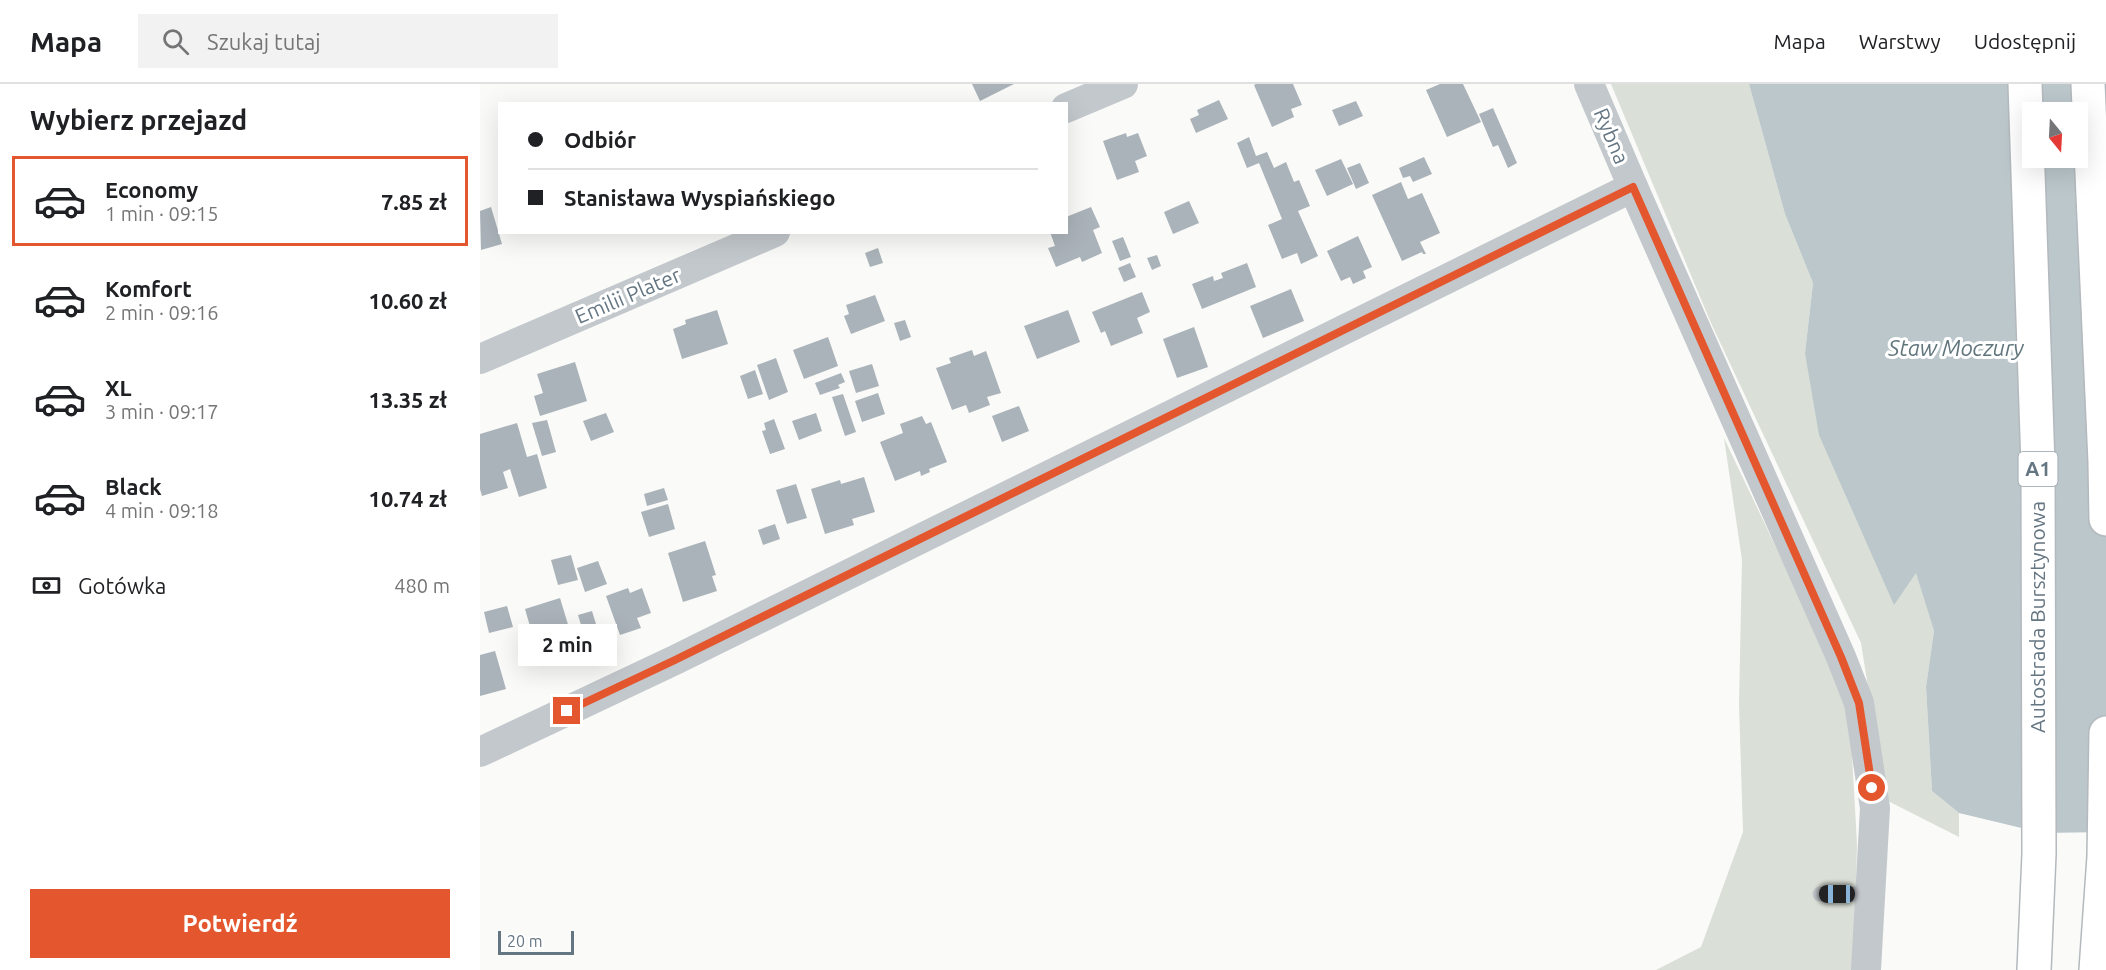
<!DOCTYPE html>
<html lang="pl">
<meta charset="utf-8">
<style>
body{margin:0;font-family:Ubuntu,sans-serif;background:#f2f2f2;color:#202124;height:100vh;display:flex;flex-direction:column;font-size:22px;white-space:nowrap}
*{box-sizing:border-box;margin:0}
p{font-size:20px;color:#757577}
.icon{flex:none;width:33px;height:33px;fill:none;stroke:currentColor;stroke-width:2;stroke-linecap:round;stroke-linejoin:round}
.map{position:relative;flex:1;overflow:hidden}
.drawer{display:flex;flex-direction:column;background:#fff;width:480px}
.drawer>*{flex:none}
.banner{position:absolute;left:18px;top:18px;width:570px;height:132px;border-radius:0px;box-shadow:0 6px 24px #0002;display:grid;align-content:center;height:132px;padding:0 30px;background:#fff}
.needle{width:39px;rotate:162deg}
.buttons{position:absolute;left:1542px;top:18px;display:grid;gap:12px}
.buttons a{display:grid;place-items:center;width:66px;height:66px;border-radius:0px;background:#fff;box-shadow:0 6px 24px #0002;font-size:30px}
.scale{position:absolute;left:18px;bottom:15px;width:76px;box-sizing:border-box;padding-left:6px;border:3px solid #657683;border-top:0;font-size:16px;line-height:21px;white-space:nowrap;color:#657683;-webkit-text-stroke:4px #fff;paint-order:stroke}
.end{position:absolute;width:27px;height:27px;margin:-14px;border:8px solid #e4572e;background:#fff;box-shadow:0 0 0 3px #fff}
.from{border-radius:50%}
.bubble{position:absolute;height:42px;border-radius:0px;background:#fff;box-shadow:0 6px 24px #0002;font-size:20px;font-weight:700;line-height:42px;text-align:center}
.car{position:absolute;width:18px;height:36px;margin:-18px -9px;border-radius:8px;box-shadow:0 0 4px 2px #0007;background:linear-gradient(#222 24%,#8ab4d8 0 40%,#222 0 76%,#8ab4d8 0 86%,#222 0)}
.banner b{display:flex;align-items:center;gap:21px;height:57px;font-size:22px}
.banner b+b{border-top:2px solid #e0e0e0}
.banner i{width:15px;height:15px;background:#202124}
ul{padding:0;list-style:none}
li{display:flex;align-items:center;gap:18px;height:90px;margin:0 12px 9px;padding:0 18px;border:3px solid transparent;border-radius:0px}
li div{flex:1}
li b{display:block;font-size:22px}
li em{font-style:normal;font-weight:700}
li.selected{border-color:#e4572e}
li>.icon{width:54px;height:54px;stroke-width:1.5}
h2{padding:0 30px;font-size:27px;line-height:72px}
.pay{display:flex;align-items:center;gap:15px;height:66px;padding:0 30px;font-size:22px}
.pay p{margin-inline-start:auto}
.cta{display:flex;gap:12px;margin-top:auto;padding:12px 30px}
.cta a{flex:1;height:69px;border-radius:0px;background:#e4572e;color:#fff;font-size:24px;font-weight:700;line-height:69px;text-align:center}
header{display:flex;align-items:center;gap:36px;box-sizing:border-box;height:84px;padding:0 30px;background:#fff;border-bottom:2px solid #e0e0e0}
header strong{font-size:28px}
nav{display:flex;gap:33px;margin-inline-start:auto;font-size:21px}
.search{width:420px;height:54px;background:#f2f2f2;display:flex;align-items:center;gap:15px;box-sizing:border-box;padding:0 21px;border-radius:0px;color:#757577;font-size:22px}
main{display:flex;flex:1;min-height:0}
.map>svg:first-child{display:block}
</style>
<header>
<strong>Mapa</strong>
<div class="search"><svg class="icon" aria-label="search" viewBox="0 0 24 24"><circle cx="10" cy="10" r="6"/><path d="M15 15l6 6"/></svg>Szukaj tutaj</div>
<nav><a>Mapa</a><a>Warstwy</a><a>Udostępnij</a></nav>
</header>
<main>
<section class="drawer">
<h2>Wybierz przejazd</h2>
<ul>
<li class="selected"><svg class="icon" aria-label="car" viewBox="0 0 24 24"><path d="M5 17H2v-5l4-1 3-4h7l3 4 3 1v5h-3M9 17h6M6 11h13"/><circle cx="7" cy="17" r="2"/><circle cx="17" cy="17" r="2"/></svg><div><b>Economy</b><p>1 min · 09:15</p></div><em>7.85 zł</em></li>
<li><svg class="icon" aria-label="car" viewBox="0 0 24 24"><path d="M5 17H2v-5l4-1 3-4h7l3 4 3 1v5h-3M9 17h6M6 11h13"/><circle cx="7" cy="17" r="2"/><circle cx="17" cy="17" r="2"/></svg><div><b>Komfort</b><p>2 min · 09:16</p></div><em>10.60 zł</em></li>
<li><svg class="icon" aria-label="car" viewBox="0 0 24 24"><path d="M5 17H2v-5l4-1 3-4h7l3 4 3 1v5h-3M9 17h6M6 11h13"/><circle cx="7" cy="17" r="2"/><circle cx="17" cy="17" r="2"/></svg><div><b>XL</b><p>3 min · 09:17</p></div><em>13.35 zł</em></li>
<li><svg class="icon" aria-label="car" viewBox="0 0 24 24"><path d="M5 17H2v-5l4-1 3-4h7l3 4 3 1v5h-3M9 17h6M6 11h13"/><circle cx="7" cy="17" r="2"/><circle cx="17" cy="17" r="2"/></svg><div><b>Black</b><p>4 min · 09:18</p></div><em>10.74 zł</em></li>
</ul>
<div class="pay"><svg class="icon" aria-label="cash" viewBox="0 0 24 24"><path d="M3 7h18v10H3z"/><circle cx="12" cy="12" r="2"/></svg>Gotówka<p>480 m</p></div>
<div class="cta"><a>Potwierdź</a></div>
</section>
<div class="map">
<svg width="1626" height="886" viewBox="0 0 1626 886">
<rect width="100%" height="100%" fill="#fafaf8"/>
<!-- green -->
<g fill="#dadfd7">
<path d="M1131,0H1269L1305,130L1333,199L1325,269L1414,520L1436,488L1454,547L1446,603L1452,707L1479,729V753L1406,716L1381,559L1231,239Z"/>
<path d="M1244,354L1369,617L1377,760L1374,886H1176L1221,863L1263,748L1259,620L1262,476Z"/>
</g>
<!-- water -->
<path fill="#bbc7cb" fill-rule="evenodd" d="M1269,0H1626V748L1562,749L1479,729L1452,707L1446,603L1454,547L1436,489L1414,521L1339,351L1325,269L1333,199L1305,130ZM1552,28H1598V74H1552Z"/>
<!-- building -->
<g fill="#aab3b9">
<path d="M492,0H534L500,17Z"/>
<path d="M776,0H813L822,21L811,25L814,33L792,43L774,1Z"/>
<path d="M960,0H983L1001,38L967,53L946,6Z"/>
<path d="M739,16L748,35L716,49L710,35L719,31L717,26Z"/>
<path d="M876,17L883,32L859,42L852,26Z"/>
<path d="M1013,24L1037,79L1028,84L1018,61L1013,63L999,30Z"/>
<path d="M646,49L647,53L658,49L667,72L655,77L659,88L637,96L623,57Z"/>
<path d="M769,53L776,72L787,68L794,84L806,78L814,98L819,96L830,122L818,127L838,172L821,180L817,169L802,175L788,141L802,135L779,79L767,84L757,59Z"/>
<path d="M944,73L952,90L933,98L930,92L923,94L919,84Z"/>
<path d="M861,75L873,100L847,112L835,86Z"/>
<path d="M880,79L889,99L876,105L867,84Z"/>
<path d="M921,98L928,115L942,109L960,149L940,158L946,170H943L942,168L922,177L892,111Z"/>
<path d="M709,117L719,139L693,150L684,128Z"/>
<path d="M11,123L22,160L1,166L0,127Z"/>
<path d="M611,123L620,143L613,146L622,169L602,178L600,173L576,183L568,164L575,162L570,148H586V133Z"/>
<path d="M878,152L892,183L883,187L886,194L873,200L870,193L861,197L847,167Z"/>
<path d="M643,153L651,173L640,177L632,157Z"/>
<path d="M398,164L403,179L390,183L385,169Z"/>
<path d="M677,171L681,182L672,186L667,174Z"/>
<path d="M650,179L656,193L644,198L638,184Z"/>
<path d="M767,179L776,203L722,225L712,200L733,192L734,197L743,194L741,189Z"/>
<path d="M811,205L824,237L783,254L770,222Z"/>
<path d="M662,208L670,228L657,234L663,249L631,262L625,247L621,249L612,228Z"/>
<path d="M395,211L405,237L371,250L364,232L369,230L366,221Z"/>
<path d="M237,226L248,260L202,275L193,245L206,240L205,236Z"/>
<path d="M588,226L600,258L557,275L544,242Z"/>
<path d="M425,236L431,253L420,257L414,239Z"/>
<path d="M714,243L728,283L697,294L683,255Z"/>
<path d="M348,253L358,282L324,295L313,266Z"/>
<path d="M492,266L494,272L506,267L521,309L507,313L510,321L489,329L486,321L472,326L456,284L471,279L469,274Z"/>
<path d="M296,274L308,308L289,316L277,281Z"/>
<path d="M95,278L107,317L60,332L54,312L63,309L57,290Z"/>
<path d="M392,280L399,302L376,309L369,287Z"/>
<path d="M275,286L283,310L268,315L260,292Z"/>
<path d="M361,289L365,298L358,301L360,304L340,311L335,299Z"/>
<path d="M398,309L405,330L382,338L375,317Z"/>
<path d="M363,310L376,348L365,352L352,313Z"/>
<path d="M539,322L549,347L522,358L512,332Z"/>
<path d="M126,329L134,348L111,357L103,337Z"/>
<path d="M336,329L342,347L319,356L312,337Z"/>
<path d="M442,332L446,340L451,338L467,378L449,385L450,388L441,392L440,387L415,397L400,358L423,349L420,340Z"/>
<path d="M294,335L305,365L290,370L282,347L286,346L284,339Z"/>
<path d="M67,336L76,368L62,372L52,339Z"/>
<path d="M37,339L47,373L57,370L67,404L39,413L30,385L23,388L28,404L2,412L0,405V350Z"/>
<path d="M384,393L395,428L372,435L374,441L345,450L331,405L360,396L361,400Z"/>
<path d="M316,400L327,434L307,440L296,406Z"/>
<path d="M184,404L188,416L167,422L164,410Z"/>
<path d="M188,420L195,445L169,453L161,428Z"/>
<path d="M295,440L300,455L283,461L278,446Z"/>
<path d="M225,457L236,491L232,492L237,507L203,518L188,469Z"/>
<path d="M91,471L98,496L78,501L71,476Z"/>
<path d="M118,477L127,500L105,508L97,484Z"/>
<path d="M148,504L150,509L162,504L171,529L157,534L161,544L140,551L126,512Z"/>
<path d="M80,514L96,567L60,577L45,525Z"/>
<path d="M27,522L33,543L9,549L4,528Z"/>
<path d="M112,527L127,576L113,580L98,531Z"/>
<path d="M15,567L26,605L0,612V571Z"/>
</g>
<g fill="none" stroke-linecap="round" stroke-linejoin="round">
<!-- highway casing -->
<g stroke="#b4b9bd" stroke-width="36">
<g id="highway">
<path d="M1545,0L1558,381L1559,770L1554,886"/>
<path d="M1608,0L1625,378L1626,435"/>
<path d="M1616,886L1624,773L1626,649"/>
</g>
</g>
<!-- lane -->
<path stroke="#c3c8cc" stroke-width="15" d="M1340,810H1391"/>
<!-- street -->
<g stroke="#c3c8cc" stroke-width="30">
<path d="M1109,0L1153,103L1361,573L1379,619L1395,724L1386,886"/>
<path d="M586,24L643,0"/>
<path d="M0,275L295,148"/>
<path d="M0,668L195,576L1153,103"/>
</g>
<!-- highway -->
<use href="#highway" stroke="#fff" stroke-width="33"/>
</g>
<g fill="none" stroke-linecap="round" stroke-linejoin="round">
<!-- route -->
<path stroke="#e4572e" stroke-width="8" d="M87,627L195,576L1153,103L1361,573L1379,619L1392,704"/>
</g>
<g text-anchor="middle" stroke-width="6" stroke-linejoin="round" paint-order="stroke">
<!-- shield labels -->
<rect fill="#fff" stroke="#939fa8" stroke-width="1.5" x="1538.5" y="368" width="39" height="34" rx="4.5"/>
<g font-size="20" font-weight="bold" fill="#657683">
<text x="1558" y="392">A1</text>
</g>
<!-- street labels -->
<g font-size="21" fill="#657683" stroke="#fff">
<text transform="translate(1131 52) rotate(67)" y="7">Rybna</text>
<text transform="translate(148 212) rotate(-23)" y="7">Emilii Plater</text>
<text transform="translate(1558 533) rotate(-90)" y="7">Autostrada Bursztynowa</text>
</g>
<!-- water labels -->
<g font-size="22" font-style="italic" fill="#60757c" stroke="#fff">
<text x="1476" y="272">Staw Moczury</text>
</g>
</g>
</svg>
<div class="buttons">
<a><svg class="needle" viewBox="-14 -14 28 28"><path d="M0-13l5 13h-10z" fill="#e53935"/><path d="M0 13l5-13h-10z" fill="#757577"/></svg></a>
</div>
<div class="scale">20 m</div>
<i class="end from" style="left:1392px;top:704px"></i>
<i class="end" style="left:87px;top:627px"></i>
<div class="bubble" style="left:38px;top:540px;width:99px">2 min</div>
<i class="car" style="left:1357px;top:810px;rotate:270deg"></i>
<div class="banner">
<b><i class="from"></i>Odbiór</b>
<b><i></i>Stanisława Wyspiańskiego</b>
</div>
</div>
</main>
